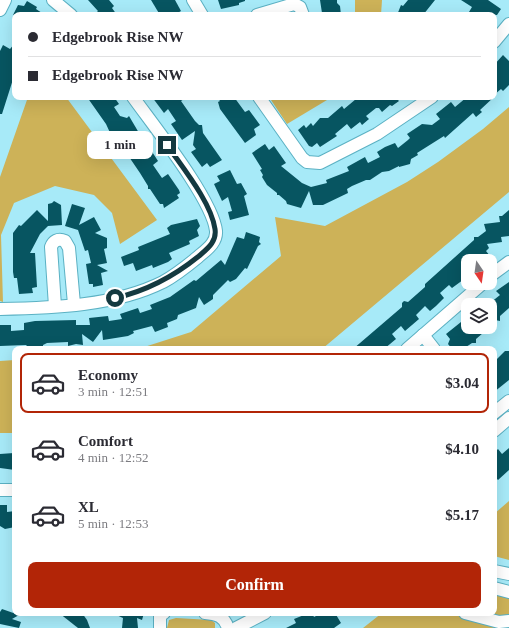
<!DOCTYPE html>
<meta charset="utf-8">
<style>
body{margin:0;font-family:"Times New Roman",serif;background:#f2f2f3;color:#2b2b33;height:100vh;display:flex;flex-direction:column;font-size:15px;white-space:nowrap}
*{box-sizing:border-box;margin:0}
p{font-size:13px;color:#7c7c81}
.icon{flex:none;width:22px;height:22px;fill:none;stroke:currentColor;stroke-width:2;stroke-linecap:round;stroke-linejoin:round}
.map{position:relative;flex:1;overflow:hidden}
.details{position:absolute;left:12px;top:346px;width:485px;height:270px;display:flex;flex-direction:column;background:#fff;border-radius:8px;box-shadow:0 4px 16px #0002}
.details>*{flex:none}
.top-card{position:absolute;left:12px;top:12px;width:485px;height:88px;border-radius:8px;box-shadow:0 4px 16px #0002;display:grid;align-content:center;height:88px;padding:0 16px;background:#fff}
.needle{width:26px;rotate:167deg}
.tools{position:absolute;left:461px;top:254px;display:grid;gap:8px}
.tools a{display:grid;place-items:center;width:36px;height:36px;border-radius:8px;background:#fff;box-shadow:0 4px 16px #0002;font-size:20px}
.end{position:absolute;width:18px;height:18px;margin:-9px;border:5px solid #143940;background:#fff;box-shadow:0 0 0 2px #fff}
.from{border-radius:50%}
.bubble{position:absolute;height:28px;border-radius:8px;background:#fff;box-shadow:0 4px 16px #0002;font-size:13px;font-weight:600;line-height:28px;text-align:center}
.top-card b{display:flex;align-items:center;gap:14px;height:38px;font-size:15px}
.top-card b+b{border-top:1px solid #e1e1e2}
.top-card i{width:10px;height:10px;background:#2b2b33}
ul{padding:7px 0 0;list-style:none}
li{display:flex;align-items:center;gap:12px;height:60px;margin:0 8px 6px;padding:0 8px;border:2px solid transparent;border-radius:8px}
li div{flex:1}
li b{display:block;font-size:15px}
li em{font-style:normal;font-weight:600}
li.on{border-color:#b22507}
li>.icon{width:36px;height:36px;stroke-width:1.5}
.primary-button{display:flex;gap:8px;margin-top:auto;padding:8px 16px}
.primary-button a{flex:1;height:46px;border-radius:8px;background:#b22507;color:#fff;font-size:16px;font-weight:600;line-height:46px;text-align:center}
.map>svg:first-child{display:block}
</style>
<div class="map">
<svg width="509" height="628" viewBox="0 0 509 628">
<rect width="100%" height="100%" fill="#a7eaf8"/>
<!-- green -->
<g fill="#cdb258">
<path d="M355,0H382L381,15H355Z"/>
<path d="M28,97H66L157,220L120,244L112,213L94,195L55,186L14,203L1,235L3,302L0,301V177Z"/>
<path d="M269,97H332L287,124Z"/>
<path d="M509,107V192L322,349H138L191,332L281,256L275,217L325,226L407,182L438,162L483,129Z"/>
<path d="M15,360V433H0V361Z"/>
<path d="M509,501V560L494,556V514Z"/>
<path d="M494,595L509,598V628H363L382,613H494Z"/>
<path d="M176,618L211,620L215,623V628H167L169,620Z"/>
</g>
<!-- building -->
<g fill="#075561">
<path d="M88,0H109L114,6L112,8L117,15H94L98,11Z"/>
<path d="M151,0H175L181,11L174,15H160Z"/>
<path d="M218,0H245V1L239,3V5L221,9Z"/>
<path d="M320,0H337V3L340,6L341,15H327L326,12L322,13Z"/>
<path d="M408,0H435L423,15H397L401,5L403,6Z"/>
<path d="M461,0H488L501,9L497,15H474L469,12L472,7Z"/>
<path d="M27,1L37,7L36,9L45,15H13L18,5L24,6Z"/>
<path d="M15,43V73L2,114H0V51L3,45L10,49Z"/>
<path d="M503,55L509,61V85L503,91L501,89L494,95V65Z"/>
<path d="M87,97H114L119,104L114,107L120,116L127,118L129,116L139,133L134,136L142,147L146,144L149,147L158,161L153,165L162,178L168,174L179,190L180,193L177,195L179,198L164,208L163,204H160L150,189H148V186L140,173L123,148H120L114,135L112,137L106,124Z"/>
<path d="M152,97H187L181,101L195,121L199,125H202L203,133L222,160L210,167L207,163L202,167L191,152L196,149L193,145L195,131L182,140L171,124L176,121L168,109L164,113Z"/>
<path d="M217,97H234L245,112L249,110L260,125L254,129L256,135L245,143L220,109L218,102L220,101Z"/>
<path d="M364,97H395L399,101L392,106L390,105L382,112L379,108H376L366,116L369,119L362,125L360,122L351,129L347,124L335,134L337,136L320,147L317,143L312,147L309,146L298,130L304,125L306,128L311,123L313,126L320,118H328L342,106L344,109L356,99L359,98L360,100Z"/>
<path d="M467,97H494L480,110L482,112L476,117L473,113L445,138L444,136L417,153L418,155L411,159L410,164L399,167V166L389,171L382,172L370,180H366L352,186L347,189L348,193L323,205H313L309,191L301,208L287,204L286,201L279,195H277V193L267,185L262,177L263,175L260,170L262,169L252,153L265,144L269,150L274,146L286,163L281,166L302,183L311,187L327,183L326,180L349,171L347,167L365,157L368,163L380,157L377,152L385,147L395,143L398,148L408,140L410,138L407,134L422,124L432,125L440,119L436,114L451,102L455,107Z"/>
<path d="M230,170L237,184L241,183L247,194L244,196L249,215L230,220L228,212L232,211L228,197L222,201L214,184L220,181L217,176Z"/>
<path d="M54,201L61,205L62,225L48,226L40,234L30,253H35L37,287L32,288L33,293L19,294L17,278H14L13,272V233L19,225L21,226L37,210L48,221V204L52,203Z"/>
<path d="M72,204L85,208L79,225L94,217L101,230L95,233L107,238V248L104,249L107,263L97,265L108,271L101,273L103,285L93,287V284H89L86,264L91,263L88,250L85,251L78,230L65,226Z"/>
<path d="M509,210V236L501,237L502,242L487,244L489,248L486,251L490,256L483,261H468V268L463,273L467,277L452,288L449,285L440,293L444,298L436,306L430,311L425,306L416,315L419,319L405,331L401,326L392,334L396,339L384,349H353L402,307V303L404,301L408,302L425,287V284L474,240V237H478L486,231L484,224L500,222L499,216H502Z"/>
<path d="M197,219L200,226L197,230L199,236L189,241L190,244L169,253L172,259L168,262L153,268L152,265L136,271L133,263L124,266L121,257L139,250L138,247L170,234L167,228L171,225Z"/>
<path d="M246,232L260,237L259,242L261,244L258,246L247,269L245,268L236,279L230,282L228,280L213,295V299L204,305L199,297L196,308L178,315L177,319L167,323L168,327L155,332L152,326L133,331L134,333L128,336L103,340L102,330L93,342L82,334L83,345L76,344L68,346V342L47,343L43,345V347L36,348V346L28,347L26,345L0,346V325H11V331L24,330V323L35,321L76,320V325H90L89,318L108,316L109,321L122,319L120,314L138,308L140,313L152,309L150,305L170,297L194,280L196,281L221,260L225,265L237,237L244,239Z"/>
<path d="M509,282V308L500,316V321L495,320L490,325V303L500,295L496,291Z"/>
<path d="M461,322L466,328L490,327L476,339V343H472L463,349H452L448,344L450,339L446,334Z"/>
<path d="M505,351H509V380L494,392V362Z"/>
<path d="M509,448V470L498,480L494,476V453L498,449L502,454Z"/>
<path d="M14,453L15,470L0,468V454Z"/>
<path d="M0,505H7V512L15,511V527L5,529L0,526Z"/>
<path d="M2,609L19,615L12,619L21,622L19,628L0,624V612Z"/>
<path d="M59,613H82L87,620L90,628H78Z"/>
<path d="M112,613H144L142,620L137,618L138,628H122L123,618Z"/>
<path d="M309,613H312L314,617L322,613H335L341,623L334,628H286L296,623L294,619Z"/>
</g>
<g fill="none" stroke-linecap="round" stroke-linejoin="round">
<!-- minor casing -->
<g stroke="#5bb1c3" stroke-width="14">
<g id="minor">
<path d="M53,0L71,15"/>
<path d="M193,0L202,15"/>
<path d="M0,10L5,0"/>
<path d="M257,15L294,4L300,7L303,15"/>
<path d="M494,42L509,24"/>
<path d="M259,97L302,158L307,162L320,163L377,134L432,97"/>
<path d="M490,276L509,262"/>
<path d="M55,306L51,247C53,241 58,238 65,241L69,248L74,304"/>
<path d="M0,309C53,308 115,306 163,282C176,275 187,266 198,257C206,250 217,243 216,231C213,200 153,125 133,97"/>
<path d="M423,335L434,349"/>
<path d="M407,349L483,283"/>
<path d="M494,413L509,401"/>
<path d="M494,431L509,418"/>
<path d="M0,490H15"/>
<path d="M494,571L509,574"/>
<path d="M494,588L509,592"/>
<path d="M205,613C217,614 224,616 228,628"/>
<path d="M465,613L499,622L509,621"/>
<path d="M160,628V616L164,613"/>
<path d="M236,628L265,613"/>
</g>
</g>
<!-- minor -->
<use href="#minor" stroke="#fff" stroke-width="12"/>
</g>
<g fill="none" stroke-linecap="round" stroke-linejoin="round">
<!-- route -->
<path stroke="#143940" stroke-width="5" d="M115,298C147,291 173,277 199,256C207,249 217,242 215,229C211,202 182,167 167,145"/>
</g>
</svg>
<div class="tools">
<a><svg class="needle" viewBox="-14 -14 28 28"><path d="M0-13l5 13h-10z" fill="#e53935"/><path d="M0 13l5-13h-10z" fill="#7c7c81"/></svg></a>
<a><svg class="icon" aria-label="layers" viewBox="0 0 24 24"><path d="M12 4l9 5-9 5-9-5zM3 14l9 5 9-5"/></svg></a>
</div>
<i class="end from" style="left:115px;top:298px"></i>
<i class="end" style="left:167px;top:145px"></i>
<div class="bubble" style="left:87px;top:131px;width:66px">1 min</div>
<div class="top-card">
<b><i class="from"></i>Edgebrook Rise NW</b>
<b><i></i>Edgebrook Rise NW</b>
</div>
<section class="details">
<ul>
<li class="on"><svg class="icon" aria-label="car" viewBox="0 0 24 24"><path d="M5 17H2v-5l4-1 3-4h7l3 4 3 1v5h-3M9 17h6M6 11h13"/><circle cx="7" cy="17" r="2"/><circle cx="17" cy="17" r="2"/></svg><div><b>Economy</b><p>3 min · 12:51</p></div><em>$3.04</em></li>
<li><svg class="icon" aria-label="car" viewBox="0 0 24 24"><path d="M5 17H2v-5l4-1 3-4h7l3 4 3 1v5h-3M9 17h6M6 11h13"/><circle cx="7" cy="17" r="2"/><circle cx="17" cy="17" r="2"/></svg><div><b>Comfort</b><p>4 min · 12:52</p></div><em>$4.10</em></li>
<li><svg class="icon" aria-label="car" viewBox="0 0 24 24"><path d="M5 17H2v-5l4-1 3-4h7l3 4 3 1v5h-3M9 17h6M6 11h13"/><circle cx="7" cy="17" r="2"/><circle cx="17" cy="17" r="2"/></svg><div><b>XL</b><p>5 min · 12:53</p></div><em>$5.17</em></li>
</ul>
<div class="primary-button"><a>Confirm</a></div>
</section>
</div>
